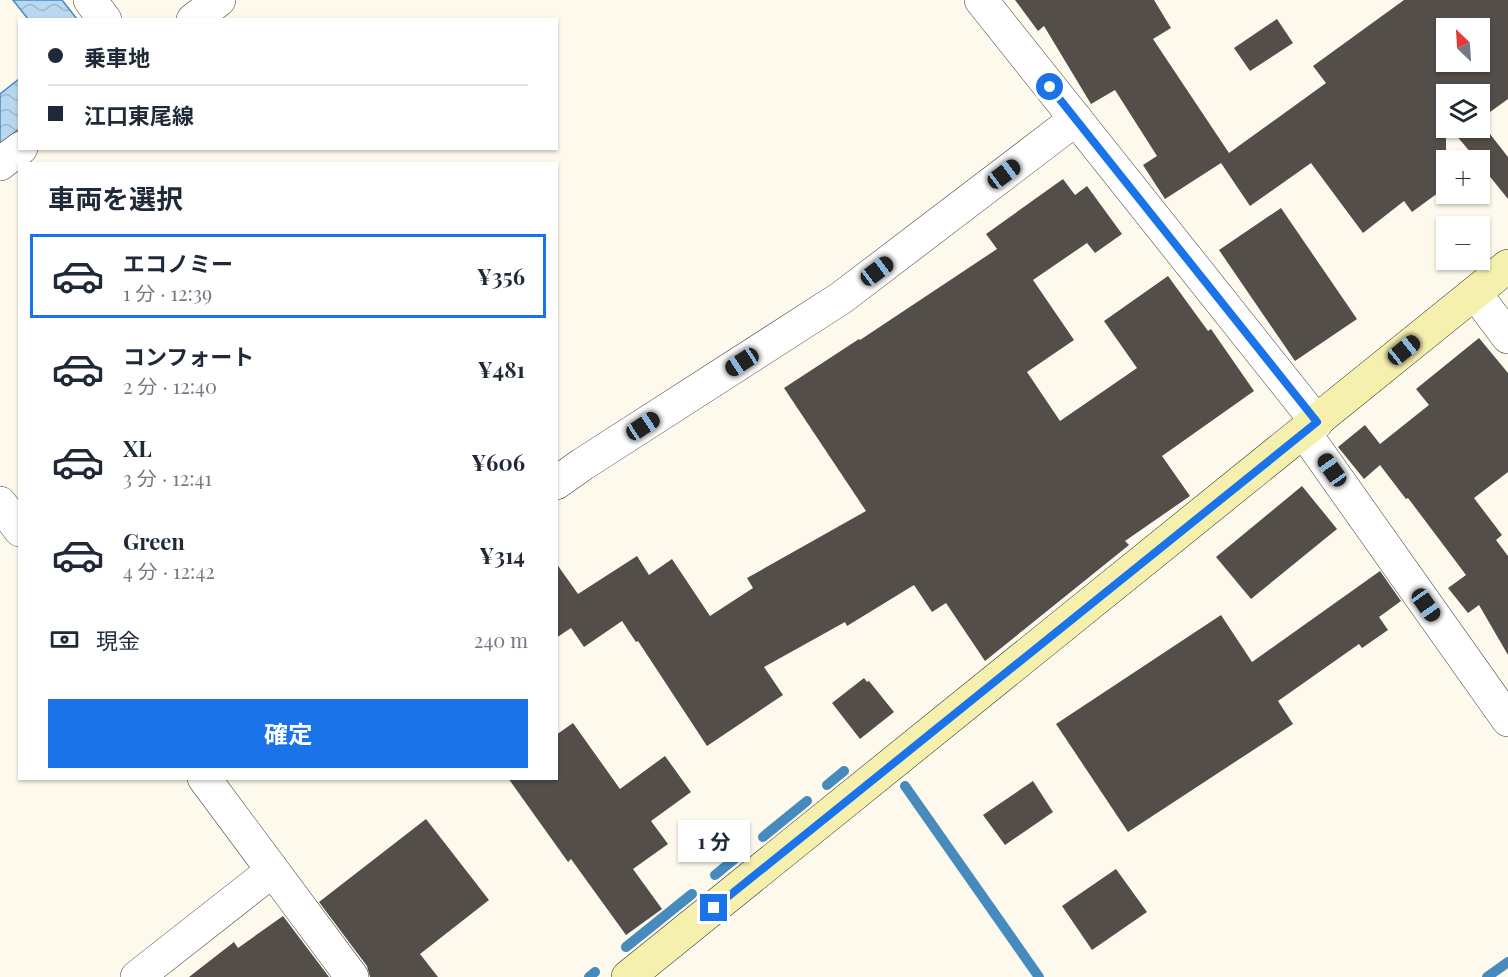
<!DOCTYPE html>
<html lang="ja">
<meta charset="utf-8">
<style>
body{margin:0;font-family:"Playfair Display","Noto Sans JP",serif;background:#f6f6f7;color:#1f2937;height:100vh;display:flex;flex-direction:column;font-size:22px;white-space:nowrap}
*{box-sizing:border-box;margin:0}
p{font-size:20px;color:#747a83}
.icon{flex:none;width:33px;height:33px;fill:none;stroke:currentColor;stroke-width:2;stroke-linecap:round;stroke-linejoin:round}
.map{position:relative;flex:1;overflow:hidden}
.drawer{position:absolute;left:18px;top:162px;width:540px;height:618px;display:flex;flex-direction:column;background:#fff;border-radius:0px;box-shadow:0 2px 4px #0004}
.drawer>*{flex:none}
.hud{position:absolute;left:18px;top:18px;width:540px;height:132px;border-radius:0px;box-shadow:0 2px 4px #0004;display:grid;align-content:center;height:132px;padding:0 30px;background:#fff}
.needle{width:39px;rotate:335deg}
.controls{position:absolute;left:1436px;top:18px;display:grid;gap:12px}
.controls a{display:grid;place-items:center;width:54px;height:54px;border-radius:0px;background:#fff;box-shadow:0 2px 4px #0004;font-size:30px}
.end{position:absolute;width:27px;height:27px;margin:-14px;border:8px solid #1a73e8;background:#fff;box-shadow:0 0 0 3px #fff}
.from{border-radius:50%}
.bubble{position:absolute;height:42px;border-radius:0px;background:#fff;box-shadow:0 2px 4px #0004;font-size:20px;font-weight:700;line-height:42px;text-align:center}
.car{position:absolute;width:18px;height:36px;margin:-18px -9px;border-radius:8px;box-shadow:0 0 4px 2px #0007;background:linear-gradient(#222 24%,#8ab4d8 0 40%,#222 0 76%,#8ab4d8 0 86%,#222 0)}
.hud b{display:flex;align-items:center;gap:21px;height:57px;font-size:22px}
.hud b+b{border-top:2px solid #e0e1e3}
.hud i{width:15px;height:15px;background:#1f2937}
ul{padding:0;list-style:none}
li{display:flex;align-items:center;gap:18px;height:84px;margin:0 12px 9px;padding:0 18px;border:3px solid transparent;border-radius:0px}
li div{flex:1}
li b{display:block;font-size:22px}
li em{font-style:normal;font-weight:700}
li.on{border-color:#1a73e8}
li>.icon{width:54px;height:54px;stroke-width:1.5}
h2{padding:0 30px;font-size:27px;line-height:72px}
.pay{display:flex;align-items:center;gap:15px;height:66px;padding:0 30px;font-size:22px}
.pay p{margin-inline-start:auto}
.action{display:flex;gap:12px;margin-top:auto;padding:12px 30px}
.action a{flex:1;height:69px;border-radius:0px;background:#1a73e8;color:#fff;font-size:24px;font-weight:700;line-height:69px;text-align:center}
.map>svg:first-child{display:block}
</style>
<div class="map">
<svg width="1508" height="977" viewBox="0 0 1508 977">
<defs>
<pattern id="water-waves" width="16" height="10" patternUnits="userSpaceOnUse" patternTransform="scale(1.5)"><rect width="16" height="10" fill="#b7d8ef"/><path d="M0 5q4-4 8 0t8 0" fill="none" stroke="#9cb8cc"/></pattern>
</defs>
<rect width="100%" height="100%" fill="#fdfaed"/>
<!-- water -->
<g fill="url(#water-waves)" stroke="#468abe" stroke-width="1.5">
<path d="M13,0H62L77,19H28Z"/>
<path d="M19,79V129L0,144V94Z"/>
</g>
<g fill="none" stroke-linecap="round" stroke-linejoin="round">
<!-- stream -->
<g stroke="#468abe" stroke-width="10">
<path d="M827,785L844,771"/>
<path d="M905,786L1039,977"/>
<path d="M763,837L807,801"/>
<path d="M715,875L737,857"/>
<path d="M626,947L692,894"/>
<path d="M589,977L595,972"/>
<path d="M1487,977L1508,962"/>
</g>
</g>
<!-- building -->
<g fill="#534e4a" fill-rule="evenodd">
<path d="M1015,0H1154L1171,28L1153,39L1229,153L1326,83L1313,66L1404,0H1508V99L1479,120L1508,157V199L1479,163V160H1477L1450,128H1479V94H1446V187L1412,212L1404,201L1363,233L1311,163L1250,206L1221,163L1165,199L1143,165L1157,156L1115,90L1091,104L1044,26L1038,31ZM1446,28H1479V62H1446Z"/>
<path d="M1277,19L1293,43L1250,71L1234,48Z"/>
<path d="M1063,179L1075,195L1087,186L1122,234L1095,253L1087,243L1033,280L1074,340L1027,372L1060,421L1137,368L1104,321L1168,276L1208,331L1211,329L1254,391L1162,456L1190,496L1125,541L1129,545L985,661L946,603L932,612L914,585L847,626L845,622L764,667L783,695L707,746L638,641L636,642L622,621L584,647L571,628L556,638V563L578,594L637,556L649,575L672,559L710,616L753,588L747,578L866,511L784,388L859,339L860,340L997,249L986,234Z"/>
<path d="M1281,208L1357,319L1295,361L1219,250Z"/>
<path d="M1479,338L1508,373V472L1474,498L1502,535L1496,540L1508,556V655L1479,605L1468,613L1448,588L1466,575L1408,498L1406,499L1380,465L1364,479L1338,447L1365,425L1380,444L1429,405L1416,389Z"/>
<path d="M1302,486L1337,529L1251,599L1216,557Z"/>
<path d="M1380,571L1401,601L1379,617L1388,630L1362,648L1359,644L1278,701L1293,724L1128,832L1056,724L1221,615L1252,662Z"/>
<path d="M864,678L867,682L869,681L894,712L860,739L832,703Z"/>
<path d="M573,723L620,789L665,756L691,792L651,821L668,844L633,869L662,909L626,935L571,859L568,862L508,778H556V735Z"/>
<path d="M1033,781L1053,812L1005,845L983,815Z"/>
<path d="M426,819L489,900L420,954L438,977H370L367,966L319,902Z"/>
<path d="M1116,869L1147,912L1092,950L1062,906Z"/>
<path d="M283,916L329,977H189L234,942L238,948Z"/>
</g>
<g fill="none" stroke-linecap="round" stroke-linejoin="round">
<!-- minor casing -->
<g stroke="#3f3f3f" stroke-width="34">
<g id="minor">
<path d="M90,0L105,20"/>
<path d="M981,0L1317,422"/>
<path d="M193,20L219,0"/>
<path d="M0,164L21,148"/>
<path d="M1475,293L1508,337"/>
<path d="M1304,432L1508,720"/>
<path d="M556,483L583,464L841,298L1076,119"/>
<path d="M0,503L20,530"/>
<path d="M204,778L352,977"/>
<path d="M137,977L272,871"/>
</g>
</g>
<!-- secondary casing -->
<g stroke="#2e2e2e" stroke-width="34">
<path id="secondary" d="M628,977L1508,266"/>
</g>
<!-- minor -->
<use href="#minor" stroke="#fff" stroke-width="33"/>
<!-- secondary -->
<use href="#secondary" stroke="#f6f0af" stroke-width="33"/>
</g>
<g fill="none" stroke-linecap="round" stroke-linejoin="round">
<!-- route -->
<path stroke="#1a73e8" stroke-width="8" d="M714,908L1317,422L1050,87"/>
</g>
</svg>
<div class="controls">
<a><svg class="needle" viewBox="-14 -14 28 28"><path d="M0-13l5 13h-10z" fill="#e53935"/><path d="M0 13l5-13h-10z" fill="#747a83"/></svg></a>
<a><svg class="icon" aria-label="layers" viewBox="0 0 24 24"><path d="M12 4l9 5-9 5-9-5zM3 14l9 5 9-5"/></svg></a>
<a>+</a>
<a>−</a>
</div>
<i class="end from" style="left:1050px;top:87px"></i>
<i class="end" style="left:714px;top:908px"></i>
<div class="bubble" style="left:678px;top:820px;width:72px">1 分</div>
<i class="car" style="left:1004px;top:174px;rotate:53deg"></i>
<i class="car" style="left:877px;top:271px;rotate:53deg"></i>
<i class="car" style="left:1404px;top:350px;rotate:51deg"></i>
<i class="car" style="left:742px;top:362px;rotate:237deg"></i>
<i class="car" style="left:643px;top:426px;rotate:57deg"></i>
<i class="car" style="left:1332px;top:470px;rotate:325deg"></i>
<i class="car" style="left:1426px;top:605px;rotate:145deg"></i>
<div class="hud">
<b><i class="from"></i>乗車地</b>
<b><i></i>江口東尾線</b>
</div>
<section class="drawer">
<h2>車両を選択</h2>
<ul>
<li class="on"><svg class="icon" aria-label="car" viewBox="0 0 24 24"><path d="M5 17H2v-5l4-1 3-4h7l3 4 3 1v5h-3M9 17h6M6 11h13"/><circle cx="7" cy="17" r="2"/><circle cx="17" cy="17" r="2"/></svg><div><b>エコノミー</b><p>1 分 · 12:39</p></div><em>¥356</em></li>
<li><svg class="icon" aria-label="car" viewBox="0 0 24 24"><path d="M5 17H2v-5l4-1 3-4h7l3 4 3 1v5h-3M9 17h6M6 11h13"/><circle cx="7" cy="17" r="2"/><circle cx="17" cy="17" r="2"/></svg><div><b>コンフォート</b><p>2 分 · 12:40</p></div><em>¥481</em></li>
<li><svg class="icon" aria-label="car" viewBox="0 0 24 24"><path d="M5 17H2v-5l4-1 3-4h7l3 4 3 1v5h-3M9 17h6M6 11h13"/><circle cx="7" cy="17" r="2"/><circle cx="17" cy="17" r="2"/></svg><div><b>XL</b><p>3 分 · 12:41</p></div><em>¥606</em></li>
<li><svg class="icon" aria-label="car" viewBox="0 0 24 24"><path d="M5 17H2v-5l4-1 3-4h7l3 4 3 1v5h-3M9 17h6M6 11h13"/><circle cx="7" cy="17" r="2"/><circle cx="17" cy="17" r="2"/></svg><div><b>Green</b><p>4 分 · 12:42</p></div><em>¥314</em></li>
</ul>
<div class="pay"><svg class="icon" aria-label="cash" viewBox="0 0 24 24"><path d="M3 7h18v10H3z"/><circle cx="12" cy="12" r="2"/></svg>現金<p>240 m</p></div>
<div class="action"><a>確定</a></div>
</section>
</div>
